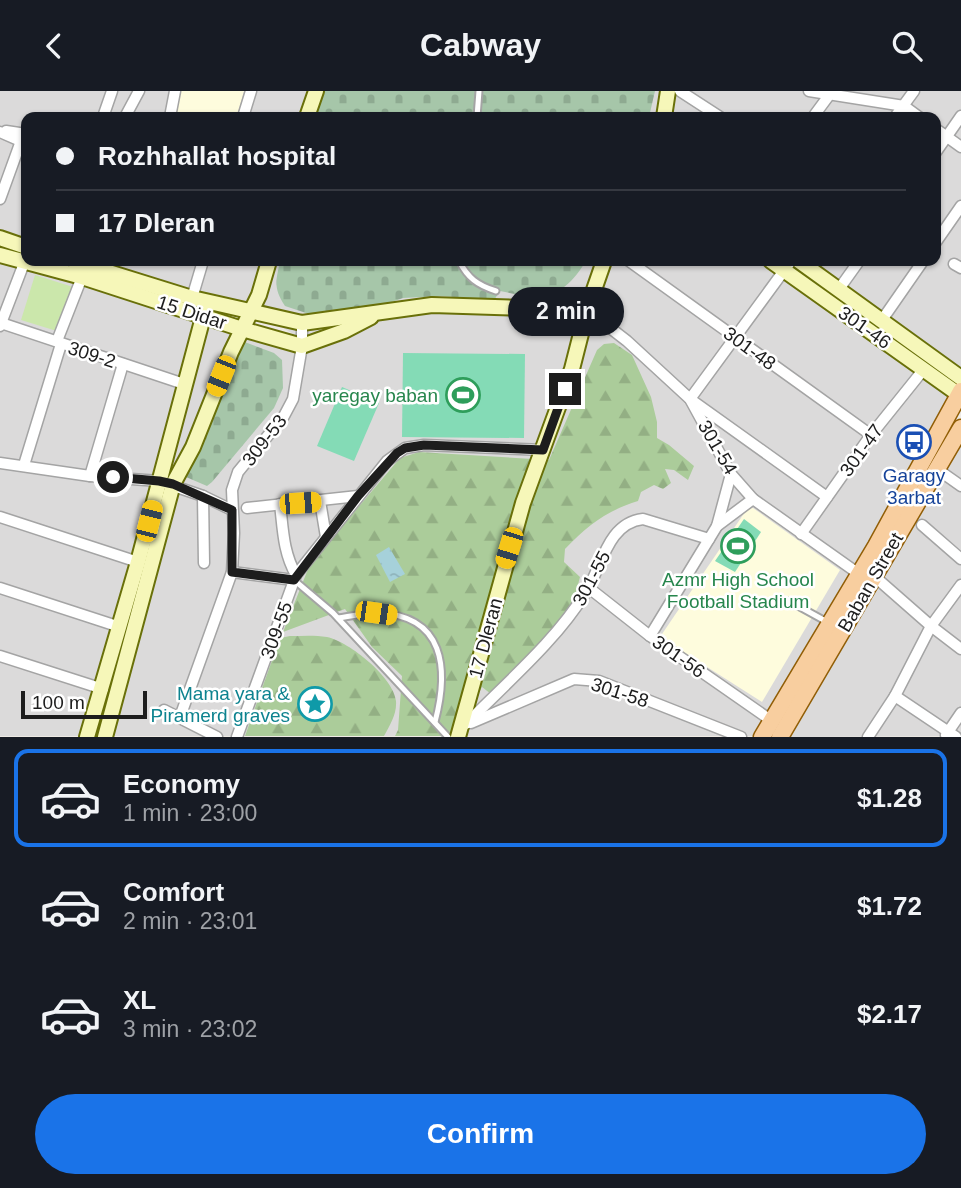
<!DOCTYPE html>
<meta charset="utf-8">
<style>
body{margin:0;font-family:Helvetica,sans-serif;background:#20242c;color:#f1f3f6;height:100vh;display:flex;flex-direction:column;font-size:26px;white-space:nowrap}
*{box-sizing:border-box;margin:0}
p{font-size:23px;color:#9ea1a6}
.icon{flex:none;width:38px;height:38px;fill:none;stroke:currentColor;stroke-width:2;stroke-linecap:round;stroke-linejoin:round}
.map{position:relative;height:646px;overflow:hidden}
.sheet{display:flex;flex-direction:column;background:#171b24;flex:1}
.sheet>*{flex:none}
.hud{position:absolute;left:21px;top:21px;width:920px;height:154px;border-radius:14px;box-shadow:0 2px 5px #0004;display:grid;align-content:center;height:154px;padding:0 35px;background:#171b24}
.scale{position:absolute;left:21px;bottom:18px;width:126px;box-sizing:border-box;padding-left:7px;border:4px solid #1d1d1d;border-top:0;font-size:19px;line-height:24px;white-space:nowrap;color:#1d1d1d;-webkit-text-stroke:5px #fff;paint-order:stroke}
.end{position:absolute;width:32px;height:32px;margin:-16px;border:9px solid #1d1d1d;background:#fff;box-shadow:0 0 0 4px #fff}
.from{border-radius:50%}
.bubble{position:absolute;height:49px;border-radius:24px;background:#171b24;box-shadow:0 2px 5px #0004;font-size:23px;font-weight:700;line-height:49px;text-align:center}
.car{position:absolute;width:21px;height:42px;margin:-21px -10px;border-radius:9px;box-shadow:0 0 5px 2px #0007;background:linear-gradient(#f5c518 24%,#345 0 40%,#f5c518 0 76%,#345 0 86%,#f5c518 0)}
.hud b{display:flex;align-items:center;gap:24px;height:66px;font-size:26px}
.hud b+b{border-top:2px solid #363941}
.hud i{width:18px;height:18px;background:#f1f3f6}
ul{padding:12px 0 0;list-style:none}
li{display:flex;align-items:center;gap:21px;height:98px;margin:0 14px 10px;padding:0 21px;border:4px solid transparent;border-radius:14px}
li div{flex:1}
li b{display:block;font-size:26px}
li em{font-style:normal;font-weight:700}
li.on{border-color:#1a73e8}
li>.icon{width:63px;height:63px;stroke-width:1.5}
.button{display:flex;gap:14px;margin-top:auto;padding:14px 35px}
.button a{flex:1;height:80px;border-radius:42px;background:#1a73e8;color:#fff;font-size:28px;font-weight:700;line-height:80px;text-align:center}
header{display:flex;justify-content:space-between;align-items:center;height:91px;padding:0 35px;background:#171b24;font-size:32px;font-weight:700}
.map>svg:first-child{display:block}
</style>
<header><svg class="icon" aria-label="back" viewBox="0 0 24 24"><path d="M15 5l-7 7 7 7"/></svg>Cabway<svg class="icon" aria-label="search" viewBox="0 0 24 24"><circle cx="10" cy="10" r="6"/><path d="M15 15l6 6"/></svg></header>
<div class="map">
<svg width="961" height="646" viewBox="0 0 961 646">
<defs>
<pattern id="forest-firs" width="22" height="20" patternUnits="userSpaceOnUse" patternTransform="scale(1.75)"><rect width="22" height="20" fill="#abcc9a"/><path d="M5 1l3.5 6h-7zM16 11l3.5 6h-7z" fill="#93af84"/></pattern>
<pattern id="cemetery-stones" width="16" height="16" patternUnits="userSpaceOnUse" patternTransform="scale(1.75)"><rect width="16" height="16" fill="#a6c6a9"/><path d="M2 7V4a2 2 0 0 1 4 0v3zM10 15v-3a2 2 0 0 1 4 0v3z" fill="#8eaa91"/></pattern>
<pattern id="water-ripples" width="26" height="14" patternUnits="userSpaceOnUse" patternTransform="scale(1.75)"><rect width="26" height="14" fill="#a6d1da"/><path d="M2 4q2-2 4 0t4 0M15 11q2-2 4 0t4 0" fill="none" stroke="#8eb3bb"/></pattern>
</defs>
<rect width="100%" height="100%" fill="#eeeae4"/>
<!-- residential -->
<g fill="#dbdada">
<path d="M0,0H961V300L758,645H0V159L308,252L260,223L65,170H936V26H26V159L0,152Z"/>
<path d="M961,354V645L781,646L874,485Z"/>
</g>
<!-- education -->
<g fill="#fefcdd">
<path d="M180,0H244L237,26H176Z"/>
<path d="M753,417L840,479L762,611L660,546L747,418Z"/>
</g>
<!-- forest -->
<g fill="url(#forest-firs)">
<path d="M614,252L632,264L651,306L657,331V347L669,354L694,375L688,389L674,379L665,378L671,392L663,398L654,394L641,401L638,410C606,420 588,434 565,458L564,471L580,486L573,513L556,537L491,603L482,596L455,645H395L398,639L402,585L372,556L345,518L283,541L310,473L400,367L419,361L549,369L597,259L604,253Z"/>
<path d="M290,545C302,545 315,544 327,546C350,551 394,587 396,610C397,623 390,634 384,645H245L280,547Z"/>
</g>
<!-- cemetery -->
<g fill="url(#cemetery-stones)">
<path d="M322,0H655L649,26H311Z"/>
<path d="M280,170H586C561,210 543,209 500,200L494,209L441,205L403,207L366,220L312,224L285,215C273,197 276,190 280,170Z"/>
<path d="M242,250L274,262L282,269L283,297L274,317L212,391L207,395L186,386L188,379Z"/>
</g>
<!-- garden -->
<path fill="#cbe7ab" d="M35,184L73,196L60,241L21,229Z"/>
<!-- pitch -->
<g fill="#84dbb6">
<path d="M403,262L525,263L524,347L402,346Z"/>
<path d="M342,296L379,312L354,370L317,355Z"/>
<path d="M744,428L761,441L735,481L715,470Z"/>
</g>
<!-- water -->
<path fill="url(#water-ripples)" d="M389,456L405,483L390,491L376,464Z"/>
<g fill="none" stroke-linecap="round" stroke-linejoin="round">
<!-- lane casing -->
<g stroke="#a4a4a4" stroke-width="9">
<g id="lane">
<path d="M477,26L479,0"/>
<path d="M459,170C468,187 477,194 496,200"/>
<path d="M294,489L333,522L448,646"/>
<path d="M789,510L829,532"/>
<path d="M338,527C351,525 365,522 377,522C445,524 449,578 435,631"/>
</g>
</g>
<!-- street casing -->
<g stroke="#a4a4a4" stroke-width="13">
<g id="street">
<path d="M680,0L720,26"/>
<path d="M809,0L904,15L919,26"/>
<path d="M103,26L112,0"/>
<path d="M125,26L139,0"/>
<path d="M170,26L175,0"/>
<path d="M243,26L251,0"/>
<path d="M813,26L830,3"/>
<path d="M895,26L914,0"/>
<path d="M936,38L961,56"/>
<path d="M6,40L26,43"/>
<path d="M0,41L25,52"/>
<path d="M936,61L961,25"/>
<path d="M0,108L21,50"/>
<path d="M936,151L961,115"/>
<path d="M629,170L871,344"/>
<path d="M791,170L690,308L827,406"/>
<path d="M954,173L961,177"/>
<path d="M839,198L859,170"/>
<path d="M192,207L203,170"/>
<path d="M587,219L627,250L690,308L731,383L753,408L859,483"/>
<path d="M882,229L923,170"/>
<path d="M1,232L184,293"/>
<path d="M0,235L26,167"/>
<path d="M57,250L82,186"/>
<path d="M0,372L90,385L159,390L203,405L232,419"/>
<path d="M24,374L61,253"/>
<path d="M937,378L961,395"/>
<path d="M90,385L123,273"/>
<path d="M203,405L204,472"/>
<path d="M320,410L326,446"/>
<path d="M280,413C283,438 283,461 296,484"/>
<path d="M247,417L358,405"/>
<path d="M0,426L138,471"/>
<path d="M922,434L961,468"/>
<path d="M717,435L731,383"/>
<path d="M801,443L871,344L924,278"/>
<path d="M232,481L294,489"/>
<path d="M874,485L931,535L961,558"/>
<path d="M0,497L120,536"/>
<path d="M589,497L650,545L772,630"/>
<path d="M650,545L717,435L753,408"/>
<path d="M0,565L103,598"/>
<path d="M895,605L956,646"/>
<path d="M164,619L217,646"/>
<path d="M180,626L232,481L234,442L232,399L238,381L284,325L293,308L302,255V232"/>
<path d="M471,632L574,588L599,590L741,646"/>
<path d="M466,633C507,591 555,551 586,501C602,476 607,432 643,428L709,448"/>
<path d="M946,644L961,622"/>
<path d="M237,646L296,484L387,370L405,357L424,354L543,359"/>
<path d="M868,646L895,605L931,535L961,494"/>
</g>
</g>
<!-- secondary casing -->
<g stroke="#697009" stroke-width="18">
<g id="secondary">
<path d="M307,26L316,0"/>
<path d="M664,26L668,0"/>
<path d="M0,147L26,156"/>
<path d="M0,164L82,186L242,238L302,255L344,240L371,226"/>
<path d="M73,170L192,207L302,232L432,214L587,219"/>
<path d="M771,170L961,305"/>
<path d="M799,170L961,287"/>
<path d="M87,646L138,471L207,211"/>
<path d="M105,646L173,393L193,356L231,261L259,204L269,170"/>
<path d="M458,646L523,412L572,278L587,219L604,170"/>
</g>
</g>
<!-- primary casing -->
<g stroke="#915e06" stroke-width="19">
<g id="primary">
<path d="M762,646L876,455L961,300"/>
<path d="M780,646L961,337"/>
</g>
</g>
<!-- lane -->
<use href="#lane" stroke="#fff" stroke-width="5"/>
<!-- street -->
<use href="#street" stroke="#fff" stroke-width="10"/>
<!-- secondary -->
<use href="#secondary" stroke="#f6f7b9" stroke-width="14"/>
<!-- primary -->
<use href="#primary" stroke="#f8ce9f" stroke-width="16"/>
</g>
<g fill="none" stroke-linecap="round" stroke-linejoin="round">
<!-- route -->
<path stroke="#1d1d1d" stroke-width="9" d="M113,386L159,390L173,393L232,419V481L294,489L358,405L397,362L405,357L424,354L543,359L565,298"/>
</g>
<!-- icons -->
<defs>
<g id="stadium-ring" transform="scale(1.75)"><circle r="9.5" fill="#fff" stroke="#2e9e5b" stroke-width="1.5"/><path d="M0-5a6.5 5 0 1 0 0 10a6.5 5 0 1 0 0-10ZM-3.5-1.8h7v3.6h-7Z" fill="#2e9e5b"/></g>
<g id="bus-ring" transform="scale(1.75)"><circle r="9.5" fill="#fff" stroke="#1a4fb4" stroke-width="1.5"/><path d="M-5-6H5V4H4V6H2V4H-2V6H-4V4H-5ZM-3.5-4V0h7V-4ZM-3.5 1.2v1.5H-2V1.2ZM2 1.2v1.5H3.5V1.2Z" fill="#1a4fb4"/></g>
<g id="sight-ring" transform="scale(1.75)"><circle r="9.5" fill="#fff" stroke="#0f9aa8" stroke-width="1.5"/><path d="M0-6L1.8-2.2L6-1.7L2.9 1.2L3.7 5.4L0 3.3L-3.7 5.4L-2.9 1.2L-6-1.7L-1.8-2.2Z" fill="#0f9aa8"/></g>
</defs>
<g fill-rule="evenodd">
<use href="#stadium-ring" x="463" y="304"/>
<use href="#bus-ring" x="914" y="351"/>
<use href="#stadium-ring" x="738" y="455"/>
<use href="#sight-ring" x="315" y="613"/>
</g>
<g text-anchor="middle" stroke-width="5" stroke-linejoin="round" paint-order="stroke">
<!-- street labels -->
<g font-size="19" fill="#1d1d1d" stroke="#fff">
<text transform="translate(192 221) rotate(18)" y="7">15 Didar</text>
<text transform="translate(865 236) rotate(35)" y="7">301-46</text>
<text transform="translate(750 257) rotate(36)" y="7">301-48</text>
<text transform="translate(92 263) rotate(18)" y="7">309-2</text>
<text transform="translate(264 349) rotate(-52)" y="7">309-53</text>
<text transform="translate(718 356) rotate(60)" y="7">301-54</text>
<text transform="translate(861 359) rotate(-54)" y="7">301-47</text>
<text transform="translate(591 487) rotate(-62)" y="7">301-55</text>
<text transform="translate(870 491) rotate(-60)" y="7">Baban Street</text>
<text transform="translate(276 539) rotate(-70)" y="7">309-55</text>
<text transform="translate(485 547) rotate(-75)" y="7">17 Dleran</text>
<text transform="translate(679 565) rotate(35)" y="7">301-56</text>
<text transform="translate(620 601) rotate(18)" y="7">301-58</text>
</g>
<!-- leisure labels -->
<g font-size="19" fill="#27864d" stroke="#fff" text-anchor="end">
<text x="438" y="311">yaregay baban</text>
<text x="738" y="495" text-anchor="middle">Azmr High School<tspan x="738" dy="22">Football Stadium</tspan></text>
</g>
<!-- transit labels -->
<g font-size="19" fill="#164399" stroke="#fff">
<text x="914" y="391">Garagy<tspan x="914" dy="22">3arbat</tspan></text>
</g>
<!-- culture labels -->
<g font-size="19" fill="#0d838f" stroke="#fff" text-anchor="end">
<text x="290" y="609">Mama yara &amp;<tspan x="290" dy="22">Piramerd graves</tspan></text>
</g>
</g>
</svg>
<div class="scale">100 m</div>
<i class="end from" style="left:113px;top:386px"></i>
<i class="end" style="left:565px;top:298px"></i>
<div class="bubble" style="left:508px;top:196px;width:116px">2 min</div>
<i class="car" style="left:221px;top:285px;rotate:202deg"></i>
<i class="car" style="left:300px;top:412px;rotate:86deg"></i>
<i class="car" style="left:149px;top:430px;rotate:14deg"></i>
<i class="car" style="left:509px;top:457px;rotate:197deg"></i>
<i class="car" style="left:376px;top:522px;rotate:98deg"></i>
<div class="hud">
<b><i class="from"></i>Rozhhallat hospital</b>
<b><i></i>17 Dleran</b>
</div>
</div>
<section class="sheet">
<ul>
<li class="on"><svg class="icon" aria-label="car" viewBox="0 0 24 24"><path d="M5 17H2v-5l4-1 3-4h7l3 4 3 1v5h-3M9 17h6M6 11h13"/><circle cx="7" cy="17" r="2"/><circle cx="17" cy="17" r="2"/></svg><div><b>Economy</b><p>1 min · 23:00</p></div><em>$1.28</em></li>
<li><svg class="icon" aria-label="car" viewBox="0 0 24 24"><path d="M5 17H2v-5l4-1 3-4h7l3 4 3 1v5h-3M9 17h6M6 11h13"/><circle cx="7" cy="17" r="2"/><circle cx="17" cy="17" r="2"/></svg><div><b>Comfort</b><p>2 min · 23:01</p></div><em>$1.72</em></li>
<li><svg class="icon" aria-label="car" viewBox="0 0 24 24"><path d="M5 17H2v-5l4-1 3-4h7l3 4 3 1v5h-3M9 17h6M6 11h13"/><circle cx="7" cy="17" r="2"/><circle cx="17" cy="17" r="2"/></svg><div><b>XL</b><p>3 min · 23:02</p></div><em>$2.17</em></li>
</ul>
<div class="button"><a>Confirm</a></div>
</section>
